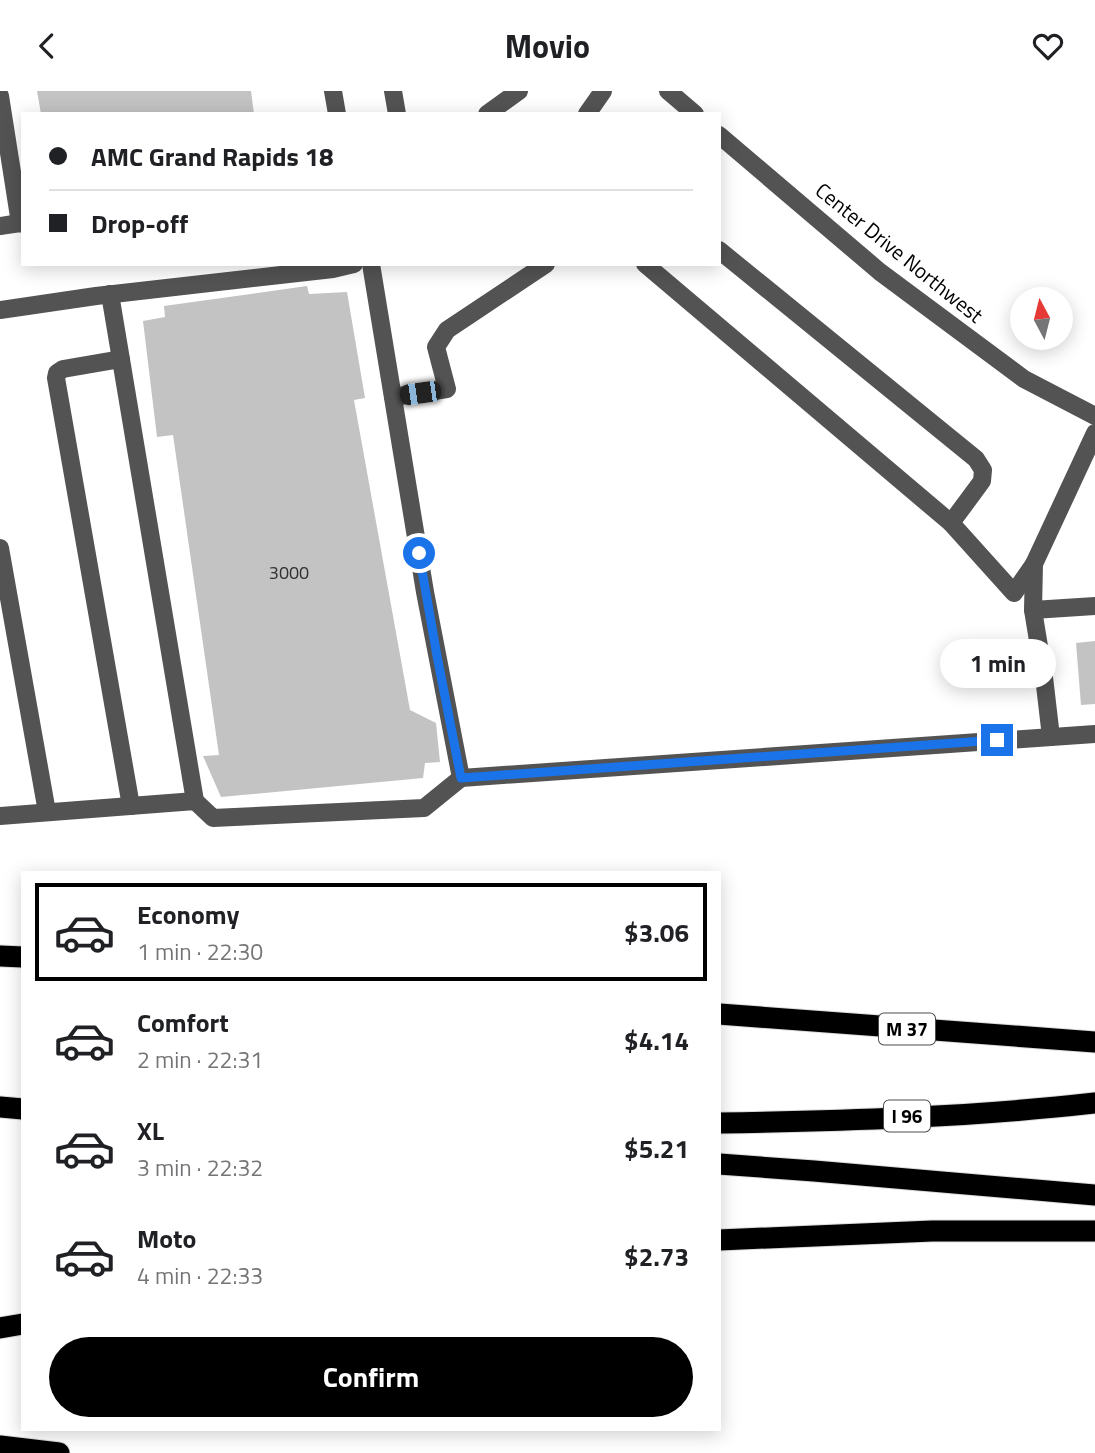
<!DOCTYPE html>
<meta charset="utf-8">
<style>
body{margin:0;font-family:"Titillium Web",sans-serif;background:#f6f6f6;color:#202124;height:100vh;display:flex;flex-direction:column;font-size:26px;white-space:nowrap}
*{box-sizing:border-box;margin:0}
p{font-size:23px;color:#757577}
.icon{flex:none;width:38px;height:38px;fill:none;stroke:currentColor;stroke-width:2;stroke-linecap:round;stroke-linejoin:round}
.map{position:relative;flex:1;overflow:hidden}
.panel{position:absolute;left:21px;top:780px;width:700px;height:560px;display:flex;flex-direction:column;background:#fff;border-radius:0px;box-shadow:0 4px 18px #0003}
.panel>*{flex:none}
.guide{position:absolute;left:21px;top:21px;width:700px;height:154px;border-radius:0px;box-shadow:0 4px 18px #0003;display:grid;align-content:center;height:154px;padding:0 28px;background:#fff}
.needle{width:46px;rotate:353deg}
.controls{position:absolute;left:1010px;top:196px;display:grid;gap:14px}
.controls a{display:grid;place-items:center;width:63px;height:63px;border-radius:50%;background:#fff;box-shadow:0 4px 18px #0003;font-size:35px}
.end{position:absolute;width:32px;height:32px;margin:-16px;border:9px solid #1a73e8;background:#fff;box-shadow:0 0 0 4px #fff}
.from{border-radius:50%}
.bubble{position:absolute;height:49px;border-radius:24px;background:#fff;box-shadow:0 4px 18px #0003;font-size:23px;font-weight:700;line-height:49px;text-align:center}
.car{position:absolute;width:21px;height:42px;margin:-21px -10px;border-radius:9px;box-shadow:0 0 5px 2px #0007;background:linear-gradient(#222 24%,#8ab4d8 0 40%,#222 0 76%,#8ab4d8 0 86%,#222 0)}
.guide b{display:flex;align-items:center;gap:24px;height:66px;font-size:26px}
.guide b+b{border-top:2px solid #e0e0e0}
.guide i{width:18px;height:18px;background:#202124}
ul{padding:12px 0 0;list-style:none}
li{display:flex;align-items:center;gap:21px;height:98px;margin:0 14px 10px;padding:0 14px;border:4px solid transparent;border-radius:0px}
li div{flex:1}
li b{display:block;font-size:26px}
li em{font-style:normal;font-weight:700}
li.active{border-color:#000}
li>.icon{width:63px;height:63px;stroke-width:1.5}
.action{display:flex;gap:14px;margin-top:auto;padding:14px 28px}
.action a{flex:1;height:80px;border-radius:42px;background:#000;color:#fff;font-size:28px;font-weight:700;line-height:80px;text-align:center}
header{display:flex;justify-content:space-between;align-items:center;height:91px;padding:0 28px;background:#fff;font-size:32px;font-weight:700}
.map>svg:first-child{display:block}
</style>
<header><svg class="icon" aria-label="back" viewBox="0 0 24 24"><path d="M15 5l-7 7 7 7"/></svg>Movio<svg class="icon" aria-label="heart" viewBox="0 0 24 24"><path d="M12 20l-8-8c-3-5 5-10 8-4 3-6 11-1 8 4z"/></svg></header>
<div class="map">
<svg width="1095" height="1362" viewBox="0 0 1095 1362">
<rect width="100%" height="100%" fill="#fff"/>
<!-- building -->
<g fill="#c3c3c3">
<path d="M37,0H251L254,23H41Z"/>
<path d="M307,195L309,203L347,201L365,307L354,309L410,619L436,632L440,671L425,672L423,687L221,706L203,665L219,664L173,344L157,346L143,230L165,226L164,215Z"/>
<path d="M1095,550V613L1081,614L1076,552Z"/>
</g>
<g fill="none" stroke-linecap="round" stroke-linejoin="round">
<!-- highway casing -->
<g stroke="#dbdbdb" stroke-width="23">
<g id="highway">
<path d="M0,865L23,866"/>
<path d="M719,923L1095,951"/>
<path d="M0,1016L23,1018"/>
<path d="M719,1032C844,1030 971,1026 1095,1012"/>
<path d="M719,1073L814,1080L1095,1104"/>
<path d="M719,1149L932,1140H1095"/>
<path d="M0,1237L23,1233"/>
<path d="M0,1355L59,1362"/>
</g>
</g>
<!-- minor -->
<g stroke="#535353" stroke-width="18">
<path d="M333,0L337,23"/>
<path d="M393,0L397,23"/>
<path d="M668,0L695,23"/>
<path d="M0,5L20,132"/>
<path d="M487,23L519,0"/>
<path d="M587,23L603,0"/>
<path d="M719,44L880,181L1024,288L1095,325"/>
<path d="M0,135L20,132L23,133"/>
<path d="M719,159L976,368L983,379L982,390L951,432L1014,502L1034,473"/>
<path d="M645,173L951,432"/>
<path d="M110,203L195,710"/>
<path d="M0,219L96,205L333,178L354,173"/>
<path d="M121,268L63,278L57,282L56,287L131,715"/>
<path d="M393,306L447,298L436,256L447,239L546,173"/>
<path d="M0,457L47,721"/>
<path d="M1033,519L1095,515"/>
<path d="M1051,646L1044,586L1033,519L1034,473L1095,342"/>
<path d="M461,687L1095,643"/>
<path d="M0,725L195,710L213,727L424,717L461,687L425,501L371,173"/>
</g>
<!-- highway -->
<use href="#highway" stroke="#000" stroke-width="21"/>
</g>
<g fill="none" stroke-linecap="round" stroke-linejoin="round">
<!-- route -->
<path stroke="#1a73e8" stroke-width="9" d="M419,462L437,565L461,687L997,649"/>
</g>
<g text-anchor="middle" stroke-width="7" stroke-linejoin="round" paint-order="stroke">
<!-- number labels -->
<g font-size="18" fill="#313131">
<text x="289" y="488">3000</text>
</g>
<!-- shield labels -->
<g fill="#fff" stroke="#4c4c4c" stroke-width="2">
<rect x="879" y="922.5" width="56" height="31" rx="5"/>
<rect x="884" y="1009.5" width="46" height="31" rx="5"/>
</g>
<g font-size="19" font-weight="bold" fill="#000">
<text x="907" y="945">M 37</text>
<text x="907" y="1032">I 96</text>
</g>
<!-- street labels -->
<g font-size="21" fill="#000" stroke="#fff">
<text transform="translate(899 162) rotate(39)" y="7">Center Drive Northwest</text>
</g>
</g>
</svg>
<div class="controls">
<a><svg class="needle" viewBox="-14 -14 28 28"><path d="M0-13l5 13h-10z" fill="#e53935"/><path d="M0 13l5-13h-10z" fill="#757577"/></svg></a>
</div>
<i class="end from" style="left:419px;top:462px"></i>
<i class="end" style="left:997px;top:649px"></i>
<div class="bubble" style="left:940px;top:548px;width:116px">1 min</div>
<i class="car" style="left:420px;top:302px;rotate:262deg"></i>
<div class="guide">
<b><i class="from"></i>AMC Grand Rapids 18</b>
<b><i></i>Drop-off</b>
</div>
<section class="panel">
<ul>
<li class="active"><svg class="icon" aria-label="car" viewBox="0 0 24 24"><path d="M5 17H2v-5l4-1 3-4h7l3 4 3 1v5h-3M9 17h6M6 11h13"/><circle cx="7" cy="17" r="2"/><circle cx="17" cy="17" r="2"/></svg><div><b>Economy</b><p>1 min · 22:30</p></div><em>$3.06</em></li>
<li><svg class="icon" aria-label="car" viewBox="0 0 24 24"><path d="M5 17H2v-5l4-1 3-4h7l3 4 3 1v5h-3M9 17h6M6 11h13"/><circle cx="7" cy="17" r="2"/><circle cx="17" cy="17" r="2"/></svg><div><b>Comfort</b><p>2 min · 22:31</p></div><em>$4.14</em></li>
<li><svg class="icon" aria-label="car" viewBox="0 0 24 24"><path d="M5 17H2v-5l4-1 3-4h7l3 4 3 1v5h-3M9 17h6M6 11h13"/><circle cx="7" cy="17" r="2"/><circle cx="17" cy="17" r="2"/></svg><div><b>XL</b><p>3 min · 22:32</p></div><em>$5.21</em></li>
<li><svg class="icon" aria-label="car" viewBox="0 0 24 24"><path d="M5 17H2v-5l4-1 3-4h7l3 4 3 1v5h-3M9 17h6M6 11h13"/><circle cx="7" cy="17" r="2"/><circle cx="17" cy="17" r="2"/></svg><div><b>Moto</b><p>4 min · 22:33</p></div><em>$2.73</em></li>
</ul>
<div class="action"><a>Confirm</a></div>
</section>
</div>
